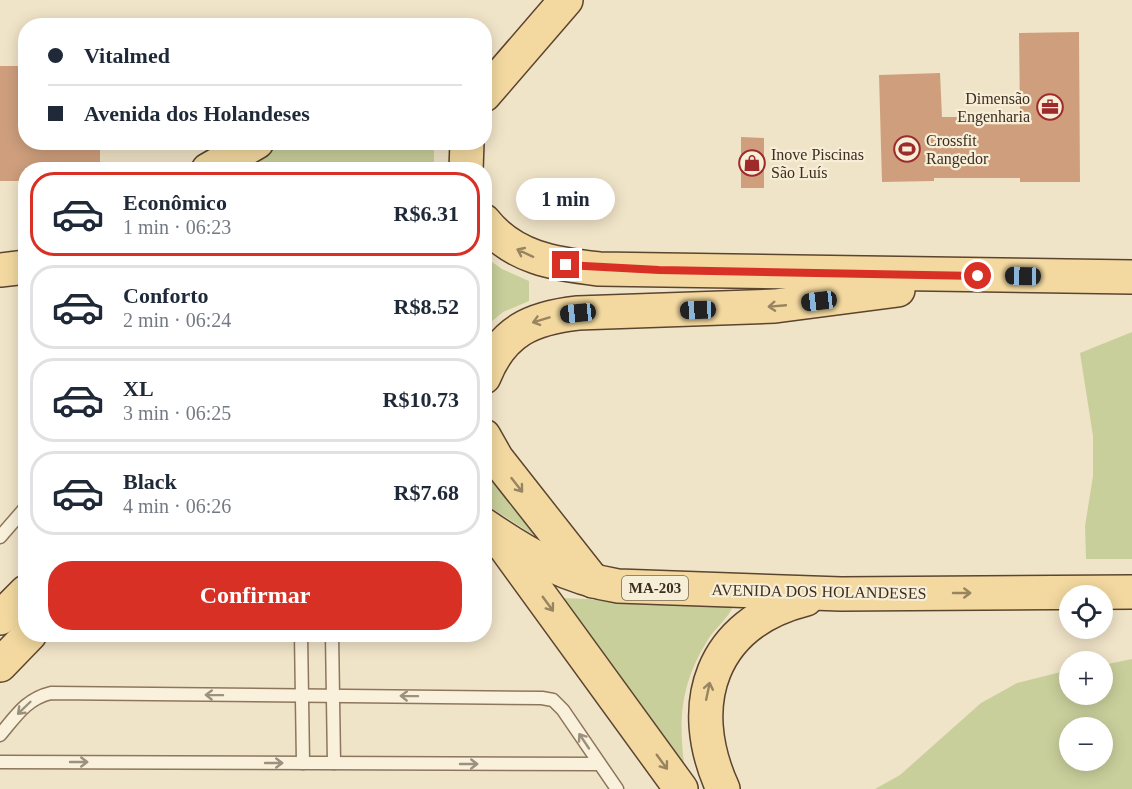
<!DOCTYPE html>
<html lang="pt">
<meta charset="utf-8">
<style>
body{margin:0;font-family:Georgia,serif;background:#f2f2f3;color:#1f2937;height:100vh;display:flex;flex-direction:column;font-size:22px;white-space:nowrap}
*{box-sizing:border-box;margin:0}
p{font-size:20px;color:#747a83}
.icon{flex:none;width:33px;height:33px;fill:none;stroke:currentColor;stroke-width:2;stroke-linecap:round;stroke-linejoin:round}
.map{position:relative;flex:1;overflow:hidden}
.side{position:absolute;left:18px;top:162px;width:474px;height:480px;display:flex;flex-direction:column;background:#fff;border-radius:24px;box-shadow:0 3px 15px #0003}
.side>*{flex:none}
.guide{position:absolute;left:18px;top:18px;width:474px;height:132px;border-radius:24px;box-shadow:0 3px 15px #0003;display:grid;align-content:center;height:132px;padding:0 30px;background:#fff}
.fabs{position:absolute;left:1059px;top:585px;display:grid;gap:12px}
.fabs a{display:grid;place-items:center;width:54px;height:54px;border-radius:50%;background:#fff;box-shadow:0 3px 15px #0003;font-size:30px}
.end{position:absolute;width:27px;height:27px;margin:-14px;border:8px solid #d93025;background:#fff;box-shadow:0 0 0 3px #fff}
.from{border-radius:50%}
.bubble{position:absolute;height:42px;border-radius:21px;background:#fff;box-shadow:0 3px 15px #0003;font-size:20px;font-weight:800;line-height:42px;text-align:center}
.car{position:absolute;width:18px;height:36px;margin:-18px -9px;border-radius:8px;box-shadow:0 0 4px 2px #0007;background:linear-gradient(#222 24%,#8ab4d8 0 40%,#222 0 76%,#8ab4d8 0 86%,#222 0)}
.guide b{display:flex;align-items:center;gap:21px;height:57px;font-size:22px}
.guide b+b{border-top:2px solid #e0e1e3}
.guide i{width:15px;height:15px;background:#1f2937}
ul{padding:10px 0 0;list-style:none}
li{display:flex;align-items:center;gap:18px;height:84px;margin:0 12px 9px;padding:0 18px;border:3px solid #e0e1e3;border-radius:24px}
li div{flex:1}
li b{display:block;font-size:22px}
li em{font-style:normal;font-weight:800}
li.on{border-color:#d93025}
li>.icon{width:54px;height:54px;stroke-width:1.5}
.button{display:flex;gap:12px;margin-top:auto;padding:12px 30px}
.button a{flex:1;height:69px;border-radius:24px;background:#d93025;color:#fff;font-size:24px;font-weight:800;line-height:69px;text-align:center}
.map>svg:first-child{display:block}
</style>
<div class="map">
<svg width="1132" height="789" viewBox="0 0 1132 789">
<rect width="100%" height="100%" fill="#f0e4c8"/>
<!-- green -->
<g fill="#c9cf9b" fill-rule="evenodd">
<path d="M292,143H347L396,150L434,143V169L227,170L254,153Z"/>
<path d="M485,257L502,269L529,281V301L503,312L485,327Z"/>
<path d="M1132,332V559H1086L1085,526L1093,476V436L1080,353Z"/>
<path d="M484,470L488,476L540,539L485,504Z"/>
<path d="M562,598L733,605C730,617 716,627 709,638C680,684 678,719 685,771Z"/>
<path d="M1132,659V789H875L900,775L981,703L1017,683L1069,670L1070,694H1102L1103,665ZM1070,728H1102V760H1070Z"/>
</g>
<!-- building -->
<g fill="#cf9f7d">
<path d="M1079,32L1080,182H1020V178H934V181L882,182L879,75L940,73L942,117H1020L1019,33Z"/>
<path d="M0,66H26L25,142H100V170L25,168V181H0Z"/>
<path d="M741,137L764,138V188H741Z"/>
</g>
<g fill="none" stroke-linecap="round" stroke-linejoin="round">
<!-- lane casing -->
<g stroke="#8d765c" stroke-width="15">
<g id="lane">
<path d="M0,537L26,507"/>
<path d="M301,634L303,763"/>
<path d="M332,634L334,763"/>
<path d="M0,735C16,716 26,699 51,693L542,698L553,700L563,710L617,789"/>
<path d="M0,762L599,764"/>
</g>
</g>
<!-- primary casing -->
<g stroke="#5b4430" stroke-width="36">
<g id="primary">
<path d="M484,95L566,0"/>
<path d="M208,170L257,142"/>
<path d="M466,170L467,142"/>
<path d="M484,221C513,258 555,264 599,269L1132,277"/>
<path d="M0,270L26,267"/>
<path d="M484,377C502,331 532,318 578,313L775,306L898,290"/>
<path d="M484,436L497,459L593,581"/>
<path d="M484,525C526,554 567,578 618,586L841,594L1132,592"/>
<path d="M505,547L681,789"/>
<path d="M0,618L26,592"/>
<path d="M0,665L30,634"/>
<path d="M723,789C684,704 711,623 806,599"/>
</g>
</g>
<!-- lane -->
<use href="#lane" stroke="#faf1dc" stroke-width="12"/>
<!-- primary -->
<use href="#primary" stroke="#f3d9a0" stroke-width="33"/>
</g>
<!-- one-way arrows -->
<defs><path id="oneway-shaft" d="M-6 0H5M1.5-3L5.5 0L1.5 3" fill="none" stroke-width="1.6" stroke-linecap="round" stroke-linejoin="round" transform="scale(1.5)"/></defs>
<g stroke="#988460">
<use href="#oneway-shaft" transform="translate(525 253) rotate(-155)"/>
<use href="#oneway-shaft" transform="translate(777 306) rotate(175)"/>
<use href="#oneway-shaft" transform="translate(541 320) rotate(163)"/>
<use href="#oneway-shaft" transform="translate(517 485) rotate(52)"/>
<use href="#oneway-shaft" transform="translate(962 593)"/>
<use href="#oneway-shaft" transform="translate(548 604) rotate(54)"/>
<use href="#oneway-shaft" transform="translate(708 691) rotate(-78)"/>
<use href="#oneway-shaft" transform="translate(662 762) rotate(54)"/>
</g>
<g stroke="#9c907e">
<use href="#oneway-shaft" transform="translate(214 695) rotate(-179)"/>
<use href="#oneway-shaft" transform="translate(409 696) rotate(-179)"/>
<use href="#oneway-shaft" transform="translate(24 708) rotate(136)"/>
<use href="#oneway-shaft" transform="translate(584 741) rotate(-124)"/>
<use href="#oneway-shaft" transform="translate(79 762)"/>
<use href="#oneway-shaft" transform="translate(274 763)"/>
<use href="#oneway-shaft" transform="translate(469 764)"/>
</g>
<g fill="none" stroke-linecap="round" stroke-linejoin="round">
<!-- route -->
<path stroke="#d93025" stroke-width="8" d="M566,265L659,270L978,276"/>
</g>
<!-- icons -->
<defs>
<g id="office-ring" transform="scale(1.35)"><circle r="9.5" fill="#f7eed8" stroke="#9e2a2b" stroke-width="1.5"/><path d="M-6-3h4V-5.5h4V-3h4V5H-6ZM-1-4.5V-3h2v-1.5ZM-6 0V1H6V0Z" fill="#9e2a2b"/></g>
<g id="stadium-ring" transform="scale(1.35)"><circle r="9.5" fill="#f7eed8" stroke="#9e2a2b" stroke-width="1.5"/><path d="M0-5a6.5 5 0 1 0 0 10a6.5 5 0 1 0 0-10ZM-3.5-1.8h7v3.6h-7Z" fill="#9e2a2b"/></g>
<g id="shop-ring" transform="scale(1.35)"><circle r="9.5" fill="#f7eed8" stroke="#9e2a2b" stroke-width="1.5"/><path d="M-5-2.5h2.3a2.7 3.5 0 0 1 5.4 0H5L5.5 6h-11ZM-1.5-2.5h3a1.5 2.3 0 0 0-3 0Z" fill="#9e2a2b"/></g>
</defs>
<g fill-rule="evenodd">
<use href="#office-ring" x="1050" y="107"/>
<use href="#stadium-ring" x="907" y="149"/>
<use href="#shop-ring" x="752" y="163"/>
</g>
<g text-anchor="middle" stroke-width="4.5" stroke-linejoin="round" paint-order="stroke">
<!-- shield labels -->
<rect fill="#f7eed8" stroke="#756857" stroke-width="1.5" x="622" y="576" width="66" height="24" rx="4.5"/>
<g font-size="15" font-weight="bold" fill="#3d2e20">
<text x="655" y="593">MA-203</text>
</g>
<!-- poi labels -->
<g font-size="16" fill="#3d2e20" stroke="#f7eed8" text-anchor="start">
<text x="1030" y="104" text-anchor="end">Dimensão<tspan x="1030" dy="18">Engenharia</tspan></text>
<text x="926" y="146">Crossfit<tspan x="926" dy="18">Rangedor</tspan></text>
<text x="771" y="160">Inove Piscinas<tspan x="771" dy="18">São Luís</tspan></text>
</g>
<!-- street labels -->
<g font-size="16" fill="#3d2e20" stroke="#f7eed8">
<text transform="translate(819 591) rotate(1)" y="6">AVENIDA DOS HOLANDESES</text>
</g>
</g>
</svg>
<div class="fabs">
<a><svg class="icon" aria-label="locate" viewBox="0 0 24 24"><circle cx="12" cy="12" r="6"/><path d="M12 2v4M12 18v4M2 12h4M18 12h4"/></svg></a>
<a>+</a>
<a>−</a>
</div>
<i class="end from" style="left:978px;top:276px"></i>
<i class="end" style="left:566px;top:265px"></i>
<div class="bubble" style="left:516px;top:178px;width:99px">1 min</div>
<i class="car" style="left:1023px;top:276px;rotate:271deg"></i>
<i class="car" style="left:819px;top:301px;rotate:263deg"></i>
<i class="car" style="left:698px;top:310px;rotate:268deg"></i>
<i class="car" style="left:578px;top:313px;rotate:264deg"></i>
<div class="guide">
<b><i class="from"></i>Vitalmed</b>
<b><i></i>Avenida dos Holandeses</b>
</div>
<section class="side">
<ul>
<li class="on"><svg class="icon" aria-label="car" viewBox="0 0 24 24"><path d="M5 17H2v-5l4-1 3-4h7l3 4 3 1v5h-3M9 17h6M6 11h13"/><circle cx="7" cy="17" r="2"/><circle cx="17" cy="17" r="2"/></svg><div><b>Econômico</b><p>1 min · 06:23</p></div><em>R$6.31</em></li>
<li><svg class="icon" aria-label="car" viewBox="0 0 24 24"><path d="M5 17H2v-5l4-1 3-4h7l3 4 3 1v5h-3M9 17h6M6 11h13"/><circle cx="7" cy="17" r="2"/><circle cx="17" cy="17" r="2"/></svg><div><b>Conforto</b><p>2 min · 06:24</p></div><em>R$8.52</em></li>
<li><svg class="icon" aria-label="car" viewBox="0 0 24 24"><path d="M5 17H2v-5l4-1 3-4h7l3 4 3 1v5h-3M9 17h6M6 11h13"/><circle cx="7" cy="17" r="2"/><circle cx="17" cy="17" r="2"/></svg><div><b>XL</b><p>3 min · 06:25</p></div><em>R$10.73</em></li>
<li><svg class="icon" aria-label="car" viewBox="0 0 24 24"><path d="M5 17H2v-5l4-1 3-4h7l3 4 3 1v5h-3M9 17h6M6 11h13"/><circle cx="7" cy="17" r="2"/><circle cx="17" cy="17" r="2"/></svg><div><b>Black</b><p>4 min · 06:26</p></div><em>R$7.68</em></li>
</ul>
<div class="button"><a>Confirmar</a></div>
</section>
</div>
